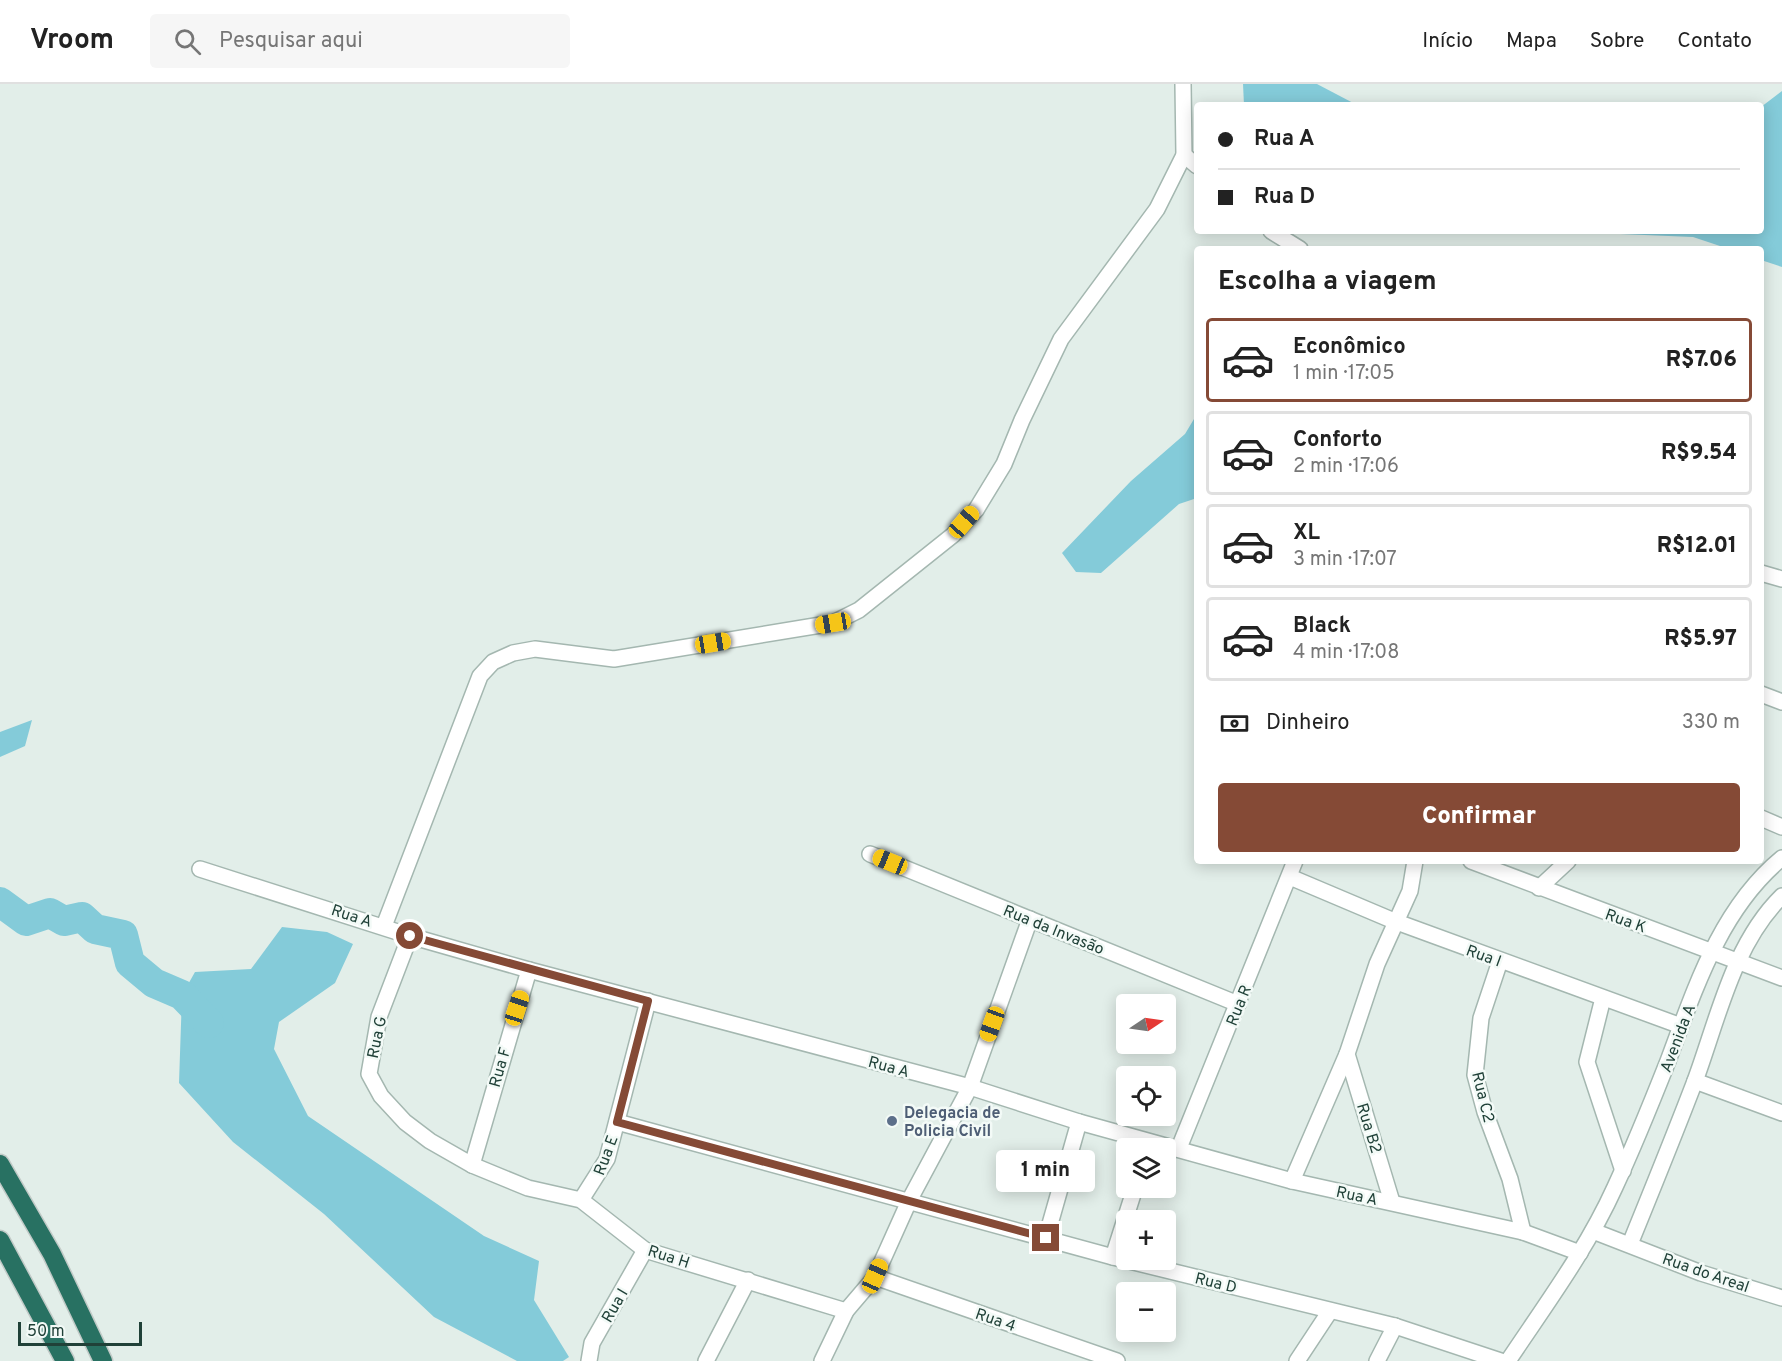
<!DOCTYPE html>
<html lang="pt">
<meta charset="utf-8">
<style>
body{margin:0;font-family:Overpass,sans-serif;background:#f6f6f6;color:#222;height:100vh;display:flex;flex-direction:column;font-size:22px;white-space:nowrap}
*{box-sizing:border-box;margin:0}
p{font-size:20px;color:#767676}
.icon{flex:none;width:33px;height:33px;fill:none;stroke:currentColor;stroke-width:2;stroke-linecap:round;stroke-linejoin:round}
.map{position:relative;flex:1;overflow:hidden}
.drawer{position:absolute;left:1194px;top:162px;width:570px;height:618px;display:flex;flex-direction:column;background:#fff;border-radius:6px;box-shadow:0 3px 15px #0003}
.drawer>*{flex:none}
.top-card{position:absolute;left:1194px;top:18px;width:570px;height:132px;border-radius:6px;box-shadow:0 3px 15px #0003;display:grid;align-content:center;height:132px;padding:0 24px;background:#fff}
.needle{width:39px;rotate:77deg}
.tools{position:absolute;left:1116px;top:910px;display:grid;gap:12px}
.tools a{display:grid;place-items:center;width:60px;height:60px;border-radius:6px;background:#fff;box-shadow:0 3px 15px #0003;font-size:30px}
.scale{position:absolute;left:18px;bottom:15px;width:124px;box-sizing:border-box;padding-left:6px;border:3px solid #204138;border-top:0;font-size:16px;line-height:21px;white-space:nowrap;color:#204138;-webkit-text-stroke:4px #f3faf7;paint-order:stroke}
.end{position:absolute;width:27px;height:27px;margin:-14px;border:8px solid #854a36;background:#fff;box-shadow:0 0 0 3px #fff}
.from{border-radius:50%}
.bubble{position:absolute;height:42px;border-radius:6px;background:#fff;box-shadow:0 3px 15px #0003;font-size:20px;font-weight:800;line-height:42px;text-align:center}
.car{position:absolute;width:18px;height:36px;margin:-18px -9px;border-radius:8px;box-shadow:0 0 4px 2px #0007;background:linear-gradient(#f5c518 24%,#345 0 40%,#f5c518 0 76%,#345 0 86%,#f5c518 0)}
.top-card b{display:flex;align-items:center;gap:21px;height:57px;font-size:22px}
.top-card b+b{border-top:2px solid #e0e0e0}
.top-card i{width:15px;height:15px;background:#222}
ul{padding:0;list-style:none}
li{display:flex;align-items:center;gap:18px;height:84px;margin:0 12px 9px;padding:0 12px;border:3px solid #e0e0e0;border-radius:6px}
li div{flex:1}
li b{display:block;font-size:22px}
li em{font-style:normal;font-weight:800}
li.current{border-color:#854a36}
li>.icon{width:54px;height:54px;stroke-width:1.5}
h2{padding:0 24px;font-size:27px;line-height:72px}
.pay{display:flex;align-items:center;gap:15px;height:66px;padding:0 24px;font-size:22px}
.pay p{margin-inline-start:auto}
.button{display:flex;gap:12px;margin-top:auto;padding:12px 24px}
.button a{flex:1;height:69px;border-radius:6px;background:#854a36;color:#fff;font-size:24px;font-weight:800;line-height:69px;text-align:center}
header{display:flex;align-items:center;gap:36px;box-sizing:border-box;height:84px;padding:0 30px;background:#fff;border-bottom:2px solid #e0e0e0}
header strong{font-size:28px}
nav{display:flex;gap:33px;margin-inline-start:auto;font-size:21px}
.search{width:420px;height:54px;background:#f6f6f6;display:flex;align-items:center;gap:15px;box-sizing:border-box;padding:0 21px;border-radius:6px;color:#767676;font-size:22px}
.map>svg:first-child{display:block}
</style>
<header>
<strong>Vroom</strong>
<div class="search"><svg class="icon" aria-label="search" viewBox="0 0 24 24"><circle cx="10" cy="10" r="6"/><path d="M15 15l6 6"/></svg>Pesquisar aqui</div>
<nav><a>Início</a><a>Mapa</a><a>Sobre</a><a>Contato</a></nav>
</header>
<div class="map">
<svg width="1782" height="1277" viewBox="0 0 1782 1277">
<rect width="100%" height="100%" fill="#e2eee9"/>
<!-- water -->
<g fill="#84cbd9">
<path d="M1243,0H1317L1357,21H1244Z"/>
<path d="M1782,7V183L1761,176V165H1729L1693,153L1547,147H1761V23Z"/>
<path d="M1197,330V414L1179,420L1101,489L1076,488L1062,469L1131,397L1185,350Z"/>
<path d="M32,636L25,662L0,673V648Z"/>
<path d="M282,843L327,848L353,860L335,899L279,938L274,965L308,1032L484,1152L539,1177L534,1216L569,1273L563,1277H517L434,1233L324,1130L233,1058L179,999L182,911L195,888L251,885Z"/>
</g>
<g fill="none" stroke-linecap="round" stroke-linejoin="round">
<!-- river -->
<path stroke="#84cbd9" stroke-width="30" d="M0,818L26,837L50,829L64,837L82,833L95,845L123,851L130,879L154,899L182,911L209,939"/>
<!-- street casing -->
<g stroke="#a4b7b0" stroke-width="18">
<g id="street">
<path d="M1184,71L1197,82"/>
<path d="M1271,147L1300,165"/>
<path d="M1761,489L1782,495"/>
<path d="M1761,610L1782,618"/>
<path d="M1761,734L1782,743"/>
<path d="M870,770L1238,920"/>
<path d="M1471,777L1782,894"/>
<path d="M200,785L410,852L529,886L970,1003L1079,1038L1292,1097L1523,1148L1580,1169"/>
<path d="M1290,793L1394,837L1681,942"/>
<path d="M1539,804L1568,777"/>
<path d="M384,842L480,592L493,578L513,569L535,565L614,575L833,539L859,526L953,451L976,426L1004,380L1022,336L1061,255L1157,125L1184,71L1183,0"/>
<path d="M410,852L379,933L369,990L381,1012L405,1038L430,1057L472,1081L528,1104L581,1116L645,1166L846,1227"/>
<path d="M1500,877L1481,934L1475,991L1485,1028L1510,1095L1523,1148"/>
<path d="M1603,914L1587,978L1623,1087"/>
<path d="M1695,997L1782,1029"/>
<path d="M617,1038L1113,1173L1395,1242L1501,1277"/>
<path d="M1179,1064L1295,777"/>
<path d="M472,1081L529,886"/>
<path d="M1292,1097L1347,970"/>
<path d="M581,1116L607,1075L648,917"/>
<path d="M1392,1118L1347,970L1377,880L1410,807L1415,777"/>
<path d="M1593,1147L1701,1189L1782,1214"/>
<path d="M1046,1154L1079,1038"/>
<path d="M1630,1160C1652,1106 1674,1052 1695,997C1718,935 1733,860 1782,812"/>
<path d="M1113,1173L1135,1104"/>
<path d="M875,1193L1117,1277"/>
<path d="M589,1277L592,1259L645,1166"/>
<path d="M706,1277L748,1196"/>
<path d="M822,1277L846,1227L875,1193L910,1115L970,1003L1030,835"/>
<path d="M1297,1277L1330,1227"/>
<path d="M1377,1277L1395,1242"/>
<path d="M1508,1277C1546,1220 1587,1165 1615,1103C1634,1062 1651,1020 1668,977C1695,905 1720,825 1782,774"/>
</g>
</g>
<!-- highway casing -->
<g stroke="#c1cac7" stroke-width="21">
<g id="highway">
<path d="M0,1080L52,1170L103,1277"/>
<path d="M0,1156L65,1277"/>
</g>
</g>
<!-- street -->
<use href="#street" stroke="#fff" stroke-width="15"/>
<!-- highway -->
<use href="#highway" stroke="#287162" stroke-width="18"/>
</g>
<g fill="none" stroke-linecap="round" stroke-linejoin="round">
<!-- route -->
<path stroke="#854a36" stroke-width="8" d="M410,852L648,917L617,1038L1046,1154"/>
</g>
<!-- markers -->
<circle fill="#5c6f8a" stroke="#f3faf7" stroke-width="2" cx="892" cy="1037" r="6"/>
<g text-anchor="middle" stroke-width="5" stroke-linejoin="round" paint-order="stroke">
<!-- street labels -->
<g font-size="16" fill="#204138" stroke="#f3faf7">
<text transform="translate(352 831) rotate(18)" y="6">Rua A</text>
<text transform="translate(1626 836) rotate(20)" y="6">Rua K</text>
<text transform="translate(1054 845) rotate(22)" y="6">Rua da Invasão</text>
<text transform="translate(1484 871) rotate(20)" y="6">Rua I</text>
<text transform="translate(1238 921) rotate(-68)" y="6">Rua R</text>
<text transform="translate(376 953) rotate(-78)" y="6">Rua G</text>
<text transform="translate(1677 954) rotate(-69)" y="6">Avenida A</text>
<text transform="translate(889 982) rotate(15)" y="6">Rua A</text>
<text transform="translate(499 983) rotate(-74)" y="6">Rua F</text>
<text transform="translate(1484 1013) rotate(76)" y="6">Rua C2</text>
<text transform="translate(1370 1044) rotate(73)" y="6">Rua B2</text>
<text transform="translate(605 1071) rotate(-69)" y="6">Rua E</text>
<text transform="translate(1357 1111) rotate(12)" y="6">Rua A</text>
<text transform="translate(669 1172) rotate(18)" y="6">Rua H</text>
<text transform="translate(1706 1188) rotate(19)" y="6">Rua do Areal</text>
<text transform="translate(1216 1198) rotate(14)" y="6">Rua D</text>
<text transform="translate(614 1221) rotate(-60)" y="6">Rua I</text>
<text transform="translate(996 1235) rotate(19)" y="6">Rua 4</text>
</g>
<!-- service labels -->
<g font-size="16" font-weight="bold" fill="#4e5e75" stroke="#f3faf7" text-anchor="start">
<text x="904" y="1034">Delegacia de<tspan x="904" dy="18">Policia Civil</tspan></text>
</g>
</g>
</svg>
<div class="tools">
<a><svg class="needle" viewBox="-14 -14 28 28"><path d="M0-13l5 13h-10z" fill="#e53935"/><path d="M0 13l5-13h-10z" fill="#767676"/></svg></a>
<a><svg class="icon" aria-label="locate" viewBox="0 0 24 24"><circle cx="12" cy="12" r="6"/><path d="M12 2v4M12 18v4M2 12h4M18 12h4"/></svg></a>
<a><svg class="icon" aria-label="layers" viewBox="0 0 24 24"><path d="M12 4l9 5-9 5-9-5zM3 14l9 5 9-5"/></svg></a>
<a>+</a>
<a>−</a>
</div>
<div class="scale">50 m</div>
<i class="end from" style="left:410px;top:852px"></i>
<i class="end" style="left:1046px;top:1154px"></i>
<div class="bubble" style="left:996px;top:1066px;width:99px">1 min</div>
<i class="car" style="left:964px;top:438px;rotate:41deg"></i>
<i class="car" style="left:833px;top:539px;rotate:260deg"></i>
<i class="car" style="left:713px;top:559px;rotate:81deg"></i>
<i class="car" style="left:890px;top:778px;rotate:292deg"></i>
<i class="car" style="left:517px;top:924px;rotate:18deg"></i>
<i class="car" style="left:992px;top:940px;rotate:200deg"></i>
<i class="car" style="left:875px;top:1192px;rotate:24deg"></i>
<div class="top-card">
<b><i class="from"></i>Rua A</b>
<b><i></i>Rua D</b>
</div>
<section class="drawer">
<h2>Escolha a viagem</h2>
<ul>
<li class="current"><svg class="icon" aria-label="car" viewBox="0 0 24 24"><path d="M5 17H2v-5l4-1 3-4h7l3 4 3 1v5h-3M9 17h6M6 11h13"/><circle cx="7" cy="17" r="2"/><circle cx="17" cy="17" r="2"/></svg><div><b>Econômico</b><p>1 min · 17:05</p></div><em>R$7.06</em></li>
<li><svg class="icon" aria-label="car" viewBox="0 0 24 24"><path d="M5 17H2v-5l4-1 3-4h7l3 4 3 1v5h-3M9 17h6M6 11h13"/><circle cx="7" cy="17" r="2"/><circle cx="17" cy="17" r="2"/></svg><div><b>Conforto</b><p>2 min · 17:06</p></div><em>R$9.54</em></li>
<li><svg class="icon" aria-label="car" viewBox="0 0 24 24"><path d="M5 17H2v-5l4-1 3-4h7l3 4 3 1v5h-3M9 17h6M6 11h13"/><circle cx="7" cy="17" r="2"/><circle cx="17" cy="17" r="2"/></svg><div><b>XL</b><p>3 min · 17:07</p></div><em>R$12.01</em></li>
<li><svg class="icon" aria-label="car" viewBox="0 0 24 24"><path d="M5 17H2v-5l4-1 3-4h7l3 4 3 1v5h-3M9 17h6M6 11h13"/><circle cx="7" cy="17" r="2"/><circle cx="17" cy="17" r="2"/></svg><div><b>Black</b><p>4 min · 17:08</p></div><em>R$5.97</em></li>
</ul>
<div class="pay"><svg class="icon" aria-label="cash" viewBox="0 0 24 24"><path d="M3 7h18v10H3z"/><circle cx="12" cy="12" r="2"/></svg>Dinheiro<p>330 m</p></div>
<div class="button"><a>Confirmar</a></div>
</section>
</div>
